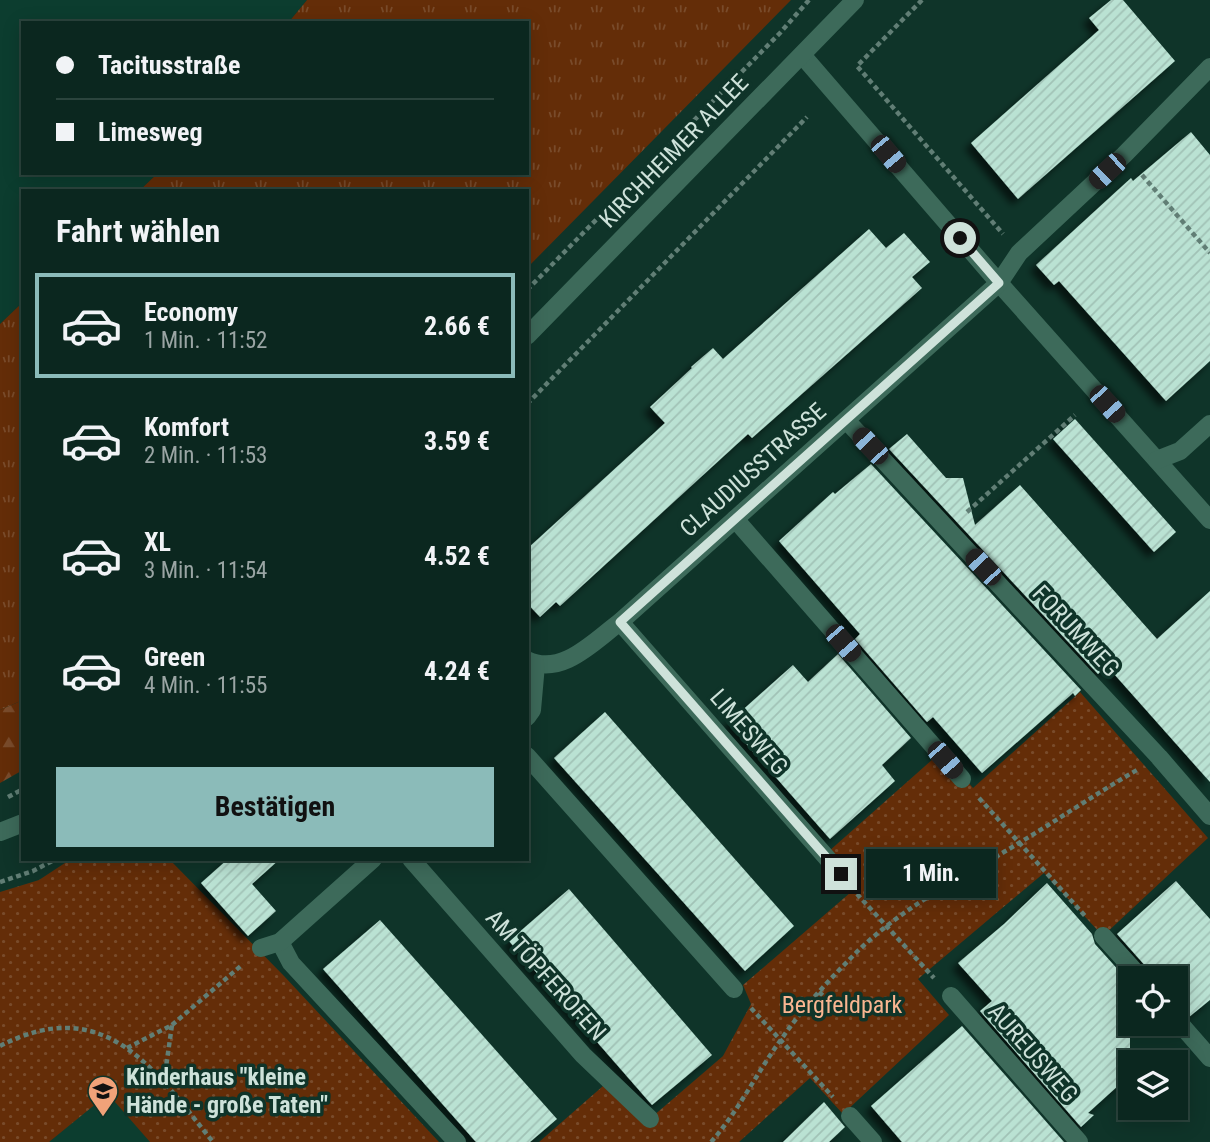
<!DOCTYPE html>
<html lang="de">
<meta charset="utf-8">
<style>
body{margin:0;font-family:"Roboto Condensed",sans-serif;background:#142f28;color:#f1f3f6;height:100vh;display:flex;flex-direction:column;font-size:26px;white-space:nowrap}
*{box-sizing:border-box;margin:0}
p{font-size:23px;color:#9aa5a4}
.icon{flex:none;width:38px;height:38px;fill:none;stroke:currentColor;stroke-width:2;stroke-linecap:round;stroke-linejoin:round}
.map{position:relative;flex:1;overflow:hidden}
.panel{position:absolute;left:21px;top:189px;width:508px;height:672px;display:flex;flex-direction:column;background:#0b271f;border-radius:0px;box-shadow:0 4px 18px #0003,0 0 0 2px #2b443d}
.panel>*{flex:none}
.hud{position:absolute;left:21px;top:21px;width:508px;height:154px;border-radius:0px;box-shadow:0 4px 18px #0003,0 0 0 2px #2b443d;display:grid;align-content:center;height:154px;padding:0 35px;background:#0b271f}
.controls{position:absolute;left:1118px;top:966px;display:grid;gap:14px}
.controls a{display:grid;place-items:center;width:70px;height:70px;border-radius:0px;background:#0b271f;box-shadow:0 4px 18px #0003,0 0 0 2px #2b443d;font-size:35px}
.end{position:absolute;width:32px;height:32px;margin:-16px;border:9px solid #cee2da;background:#111;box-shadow:0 0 0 4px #111}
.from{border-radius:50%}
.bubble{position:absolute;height:49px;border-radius:0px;background:#0b271f;box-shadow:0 4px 18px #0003,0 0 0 2px #2b443d;font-size:23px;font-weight:700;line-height:49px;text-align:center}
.car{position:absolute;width:21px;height:42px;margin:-21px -10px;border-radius:9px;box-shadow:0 0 5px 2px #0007;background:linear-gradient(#222 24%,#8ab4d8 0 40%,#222 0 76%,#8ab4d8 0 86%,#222 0)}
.hud b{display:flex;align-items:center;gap:24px;height:66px;font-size:26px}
.hud b+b{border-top:2px solid #2b443d}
.hud i{width:18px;height:18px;background:#f1f3f6}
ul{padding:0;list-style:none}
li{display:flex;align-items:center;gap:21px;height:105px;margin:0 14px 10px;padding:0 21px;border:4px solid transparent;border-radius:0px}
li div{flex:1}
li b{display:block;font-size:26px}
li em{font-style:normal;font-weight:700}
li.current{border-color:#8bbbb9}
li>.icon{width:63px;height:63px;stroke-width:1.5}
h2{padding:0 35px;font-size:32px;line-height:84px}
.action{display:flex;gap:14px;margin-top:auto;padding:14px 35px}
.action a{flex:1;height:80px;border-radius:0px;background:#8bbbb9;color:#111;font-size:28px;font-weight:700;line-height:80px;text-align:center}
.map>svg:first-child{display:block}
</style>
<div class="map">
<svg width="1210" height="1142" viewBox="0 0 1210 1142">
<defs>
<pattern id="grass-tufts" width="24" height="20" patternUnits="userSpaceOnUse" patternTransform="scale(1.75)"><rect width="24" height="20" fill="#642d08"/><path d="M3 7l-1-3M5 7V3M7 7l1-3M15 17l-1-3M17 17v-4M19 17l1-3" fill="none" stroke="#794b2b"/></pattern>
<pattern id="forest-firs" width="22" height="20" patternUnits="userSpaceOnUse" patternTransform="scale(1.75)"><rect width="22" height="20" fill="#642d08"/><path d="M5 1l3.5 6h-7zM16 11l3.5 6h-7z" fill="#794b2b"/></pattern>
<pattern id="park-dots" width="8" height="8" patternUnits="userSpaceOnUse" patternTransform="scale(1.75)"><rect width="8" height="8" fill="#642d08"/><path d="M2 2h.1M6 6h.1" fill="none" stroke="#794b2b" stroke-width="1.8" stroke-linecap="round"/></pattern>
<pattern id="building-hatch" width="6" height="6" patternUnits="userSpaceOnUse" patternTransform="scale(1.75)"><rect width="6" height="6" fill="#bae2d3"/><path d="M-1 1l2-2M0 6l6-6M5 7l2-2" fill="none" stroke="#a1c2b6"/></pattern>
<filter id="shadow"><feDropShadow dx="-6" dy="6" stdDeviation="3.5" flood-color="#0009"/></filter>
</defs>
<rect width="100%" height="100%" fill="#0f3429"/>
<!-- built -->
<g fill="#0c3d2f">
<path d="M0,0H307L288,23H23V173H158L139,191H23V302L0,324Z"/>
<path d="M108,1093L150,1142H49Z"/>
</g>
<!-- grass -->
<g fill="url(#grass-tufts)">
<path d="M307,0H791L527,268V191H139L158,173H527V23H288Z"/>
<path d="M23,302V700L0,710V324Z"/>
</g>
<!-- forest -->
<path fill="url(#forest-firs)" d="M23,700V770L0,783V710Z"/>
<!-- park -->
<g fill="url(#park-dots)">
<path d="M1080,692L1208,838L1103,936L1044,873L918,979L949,1015L843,1114L810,1078L739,1142H539L603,1086L645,1123L723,1056L751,1004L743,985L858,886L828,852L942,751L973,788Z"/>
<path d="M71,859H169L284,976L439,1142H150L108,1094L49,1142H0V892L39,880Z"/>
</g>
<!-- building -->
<g fill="url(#building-hatch)" filter="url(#shadow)">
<path d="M1111,0H1123L1175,61L1018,199L971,143L1099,30L1089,18Z"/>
<path d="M1191,132L1210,155V361L1166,401L1059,281L1054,285L1036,265L1131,178L1133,181Z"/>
<path d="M869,229L886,248L904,233L930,262L912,277L922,288L752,438L748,434L560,606L556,602L540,617L527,603V549L665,423L650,407L692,368L691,367L713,348L723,359Z"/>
<path d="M1075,419L1176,532L1154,552L1053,439Z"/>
<path d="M907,434L946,478H963L975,525L1020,485L1157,639L1210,591V782L1107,666L1098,674L889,449Z"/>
<path d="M871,464L1081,690L1075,696L1073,693L982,773L933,717L927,722L855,639L860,634L779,541L833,492L835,494Z"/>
<path d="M838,654L911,738L882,765L895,781L830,839L728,723L793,665L808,682Z"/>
<path d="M605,712L794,926L745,971L554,758Z"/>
<path d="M228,859H280L252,884L276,911L248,936L201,883Z"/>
<path d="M1176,881L1210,919V1000L1189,1017L1184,1011L1176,1008V978H1152L1149,970L1117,934Z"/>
<path d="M1047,883L1092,934L1095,944L1130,983V1075L1088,1113L1094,1115L1081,1127L980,1011L992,1001L958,963L1004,924Z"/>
<path d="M569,889L712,1055L652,1105L509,941Z"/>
<path d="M380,920L557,1119L530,1142H476L323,969Z"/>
<path d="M962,1026L1064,1142H902L871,1106Z"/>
<path d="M824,1102L845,1127L829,1142H783Z"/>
</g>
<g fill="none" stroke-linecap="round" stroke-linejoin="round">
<!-- path -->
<g stroke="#617e75" stroke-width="4.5" stroke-dasharray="5 3.5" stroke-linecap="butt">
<path d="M922,0L857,66L1003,234"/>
<path d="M1142,175L1210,253"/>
<path d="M527,290L780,33L809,0"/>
<path d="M527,404L807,117"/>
<path d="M967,512L1075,415"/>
<path d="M8,797L23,789"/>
<path d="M979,798L1086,917"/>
<path d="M0,882L33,871L56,859"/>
<path d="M857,894L934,978"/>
<path d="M819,992L843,1014"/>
<path d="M751,1008L833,1097"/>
<path d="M172,1025L243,964"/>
<path d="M0,1046C105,992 154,1069 213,1142"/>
<path d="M127,1048L172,1025L164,1081"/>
<path d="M711,1142C738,1112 756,1074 780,1041C800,1012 824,985 849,960C897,909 960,879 1019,843C1059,819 1097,793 1137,770"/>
</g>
<!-- minor -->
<g stroke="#3d6a5a" stroke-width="18">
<path d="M802,55L999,283L1210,520"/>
<path d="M527,336L855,0"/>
<path d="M846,420L1159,757L1210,816"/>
<path d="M1157,460L1180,451L1210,424"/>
<path d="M735,519L962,779"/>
<path d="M620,622L841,874"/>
<path d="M527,660C562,677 594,641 620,622L999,283L1019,253L1124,155L1210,67"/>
<path d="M527,717L532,710L536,665"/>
<path d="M527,756L734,989"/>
<path d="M0,832L23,823"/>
<path d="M411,859L583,1055L650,1119"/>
<path d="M1103,936L1141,978"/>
<path d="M280,942L291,963L457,1142"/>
<path d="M261,948L280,942L373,859"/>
<path d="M951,996L1079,1142"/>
<path d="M1176,1019L1210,1058"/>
<path d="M850,1116L873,1142"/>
</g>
</g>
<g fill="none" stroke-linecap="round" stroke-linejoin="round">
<!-- route -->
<path stroke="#cee2da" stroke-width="9" d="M841,874L620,622L999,283L960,238"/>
</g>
<!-- icons -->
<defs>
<g id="school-pin" transform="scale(1.575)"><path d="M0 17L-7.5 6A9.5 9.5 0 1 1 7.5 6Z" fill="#f0a279" stroke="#0f3429"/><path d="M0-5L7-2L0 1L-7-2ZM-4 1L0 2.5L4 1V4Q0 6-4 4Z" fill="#111"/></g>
</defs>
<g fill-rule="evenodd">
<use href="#school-pin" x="103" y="1091"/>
</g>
<g text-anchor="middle" stroke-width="7" stroke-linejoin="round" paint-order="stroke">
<!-- street labels -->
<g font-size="24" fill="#cee2da" stroke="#0f3429">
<text transform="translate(674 151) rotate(-46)" y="8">KIRCHHEIMER ALLEE</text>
<text transform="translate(753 470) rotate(-42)" y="8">CLAUDIUSSTRASSE</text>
<text transform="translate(1076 631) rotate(47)" y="8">FORUMWEG</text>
<text transform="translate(749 732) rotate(49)" y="8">LIMESWEG</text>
<text transform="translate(546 975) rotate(48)" y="8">AM TÖPFEROFEN</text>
<text transform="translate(1033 1053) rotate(49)" y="8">AUREUSWEG</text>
</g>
<!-- park labels -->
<g font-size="24" fill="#fab691" stroke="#0f3429">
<text x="842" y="1013">Bergfeldpark</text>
</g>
<!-- poi labels -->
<g font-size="24" font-weight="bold" fill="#cee2da" stroke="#0f3429" text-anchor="start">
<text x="126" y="1085">Kinderhaus "kleine<tspan x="126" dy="28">Hände - große Taten"</tspan></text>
</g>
</g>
</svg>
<div class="controls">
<a><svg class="icon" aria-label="locate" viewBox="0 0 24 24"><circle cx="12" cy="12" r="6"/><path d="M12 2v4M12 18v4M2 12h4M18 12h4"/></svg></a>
<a><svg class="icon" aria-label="layers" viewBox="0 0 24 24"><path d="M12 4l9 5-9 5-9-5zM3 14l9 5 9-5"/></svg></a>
</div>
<i class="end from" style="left:960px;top:238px"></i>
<i class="end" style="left:841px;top:874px"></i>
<div class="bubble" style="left:866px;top:849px;width:130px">1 Min.</div>
<i class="car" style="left:888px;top:154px;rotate:140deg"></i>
<i class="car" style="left:1107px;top:171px;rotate:227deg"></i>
<i class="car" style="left:1107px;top:404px;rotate:138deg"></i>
<i class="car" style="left:870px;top:446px;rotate:317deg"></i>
<i class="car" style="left:983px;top:567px;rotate:317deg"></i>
<i class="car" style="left:843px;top:643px;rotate:139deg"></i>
<i class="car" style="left:945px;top:760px;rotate:139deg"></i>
<div class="hud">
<b><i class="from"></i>Tacitusstraße</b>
<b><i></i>Limesweg</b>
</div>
<section class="panel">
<h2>Fahrt wählen</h2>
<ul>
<li class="current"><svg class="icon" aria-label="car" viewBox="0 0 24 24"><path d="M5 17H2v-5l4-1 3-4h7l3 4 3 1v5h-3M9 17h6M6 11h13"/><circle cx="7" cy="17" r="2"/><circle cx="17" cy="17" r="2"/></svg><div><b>Economy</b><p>1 Min. · 11:52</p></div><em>2.66 €</em></li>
<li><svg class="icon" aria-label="car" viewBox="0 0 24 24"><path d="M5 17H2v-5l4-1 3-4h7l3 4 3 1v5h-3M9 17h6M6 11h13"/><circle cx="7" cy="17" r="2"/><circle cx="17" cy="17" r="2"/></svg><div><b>Komfort</b><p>2 Min. · 11:53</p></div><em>3.59 €</em></li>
<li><svg class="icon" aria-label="car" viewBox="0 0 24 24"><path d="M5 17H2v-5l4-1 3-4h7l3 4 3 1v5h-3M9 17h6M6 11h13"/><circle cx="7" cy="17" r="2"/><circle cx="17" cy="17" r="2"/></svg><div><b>XL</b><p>3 Min. · 11:54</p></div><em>4.52 €</em></li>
<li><svg class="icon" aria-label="car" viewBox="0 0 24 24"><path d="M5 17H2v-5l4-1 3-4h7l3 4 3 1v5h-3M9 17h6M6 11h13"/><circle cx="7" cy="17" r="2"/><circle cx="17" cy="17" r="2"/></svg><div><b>Green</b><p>4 Min. · 11:55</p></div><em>4.24 €</em></li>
</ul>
<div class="action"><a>Bestätigen</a></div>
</section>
</div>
